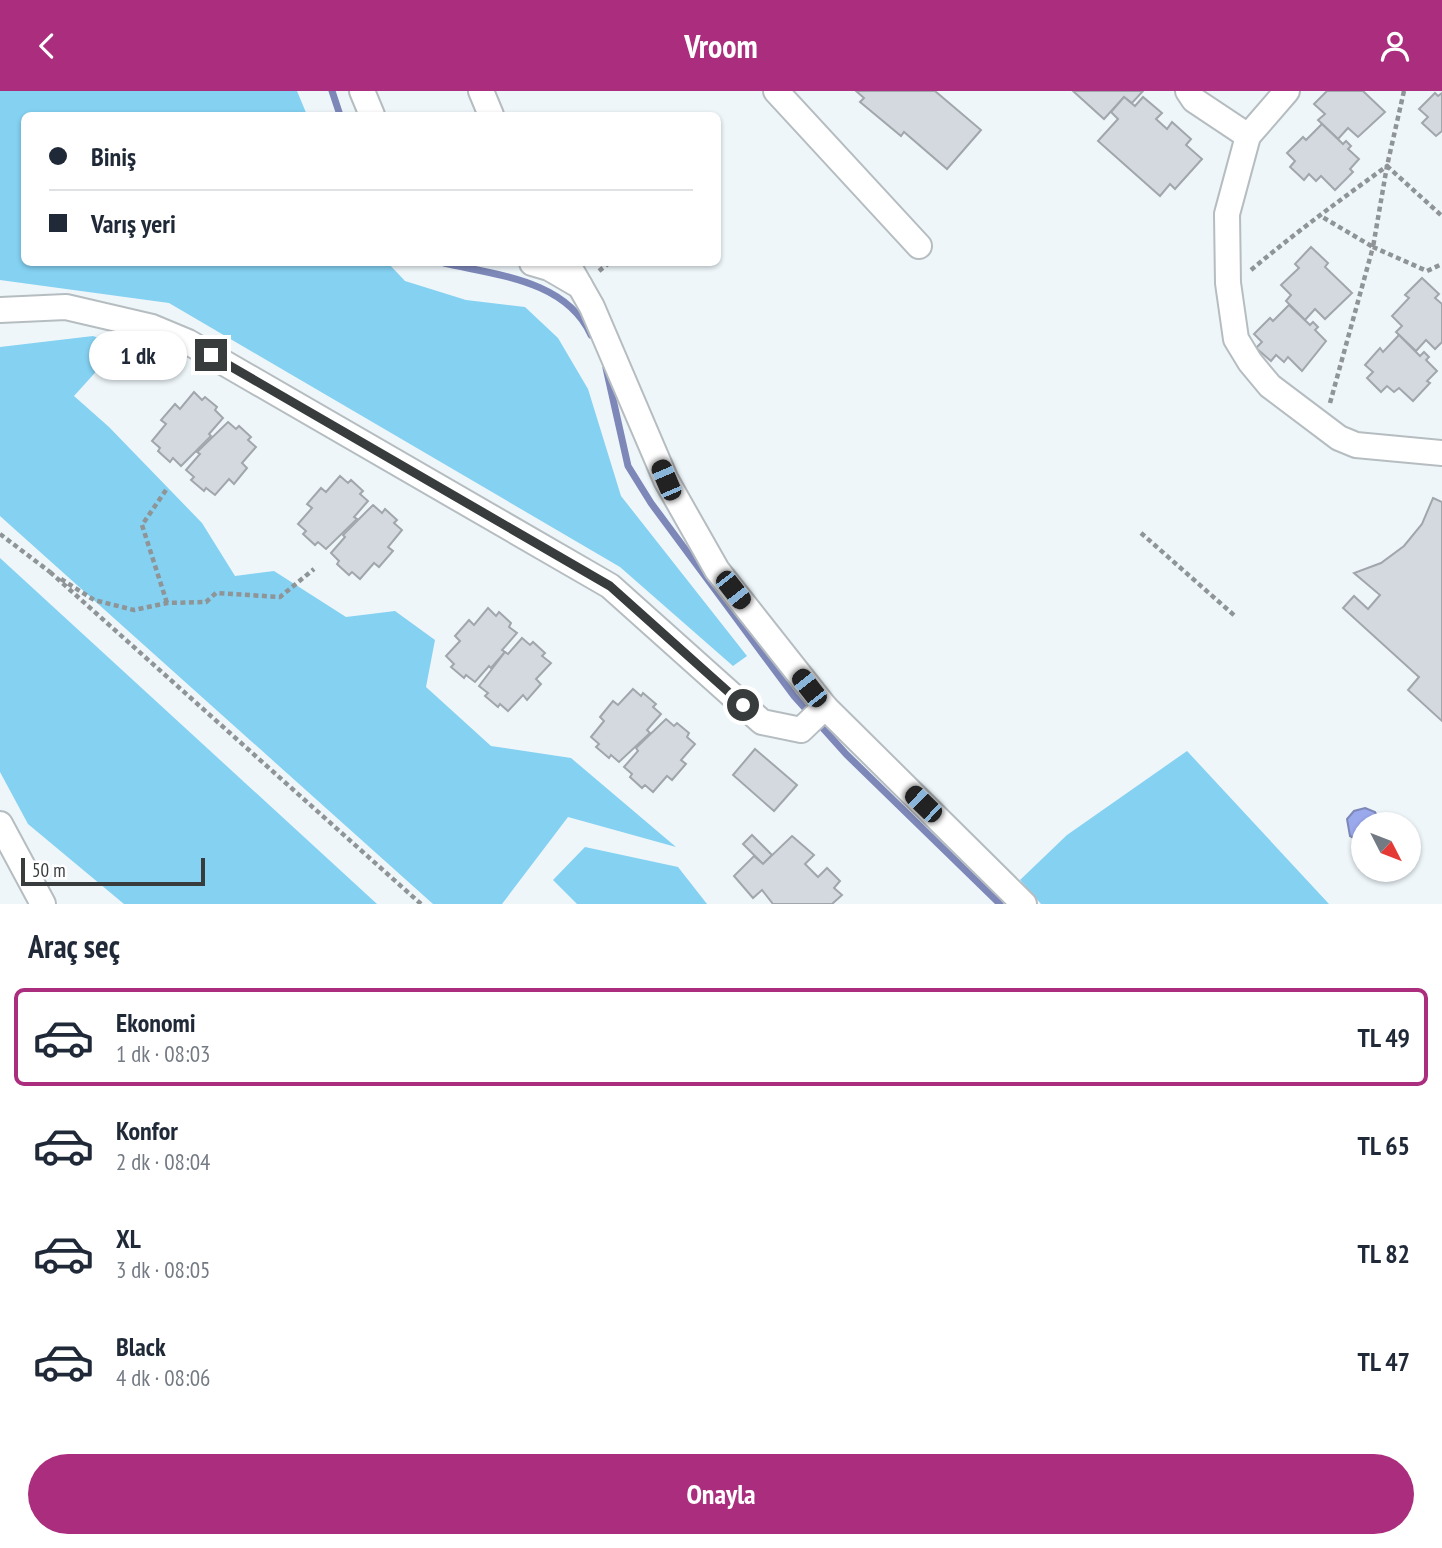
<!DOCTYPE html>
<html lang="tr">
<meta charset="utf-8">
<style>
body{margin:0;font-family:"PT Sans Narrow",sans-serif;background:#f2f2f3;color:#1f2937;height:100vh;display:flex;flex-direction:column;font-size:26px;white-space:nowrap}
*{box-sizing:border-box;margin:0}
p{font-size:23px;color:#747a83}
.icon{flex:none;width:38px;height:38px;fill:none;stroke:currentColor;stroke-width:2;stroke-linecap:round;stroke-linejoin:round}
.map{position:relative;height:813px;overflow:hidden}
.drawer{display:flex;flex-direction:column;background:#fff;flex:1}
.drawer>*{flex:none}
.top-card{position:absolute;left:21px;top:21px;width:700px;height:154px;border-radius:10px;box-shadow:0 2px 5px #0004;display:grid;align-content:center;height:154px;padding:0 28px;background:#fff}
.needle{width:46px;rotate:132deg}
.buttons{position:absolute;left:1351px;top:721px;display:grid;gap:14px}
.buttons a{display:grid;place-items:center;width:70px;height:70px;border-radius:50%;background:#fff;box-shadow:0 2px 5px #0004;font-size:35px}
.scale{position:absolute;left:21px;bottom:18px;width:184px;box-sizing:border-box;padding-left:7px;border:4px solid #393c3d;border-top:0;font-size:19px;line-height:24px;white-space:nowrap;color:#393c3d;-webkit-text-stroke:5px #fff;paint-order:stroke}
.end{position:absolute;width:32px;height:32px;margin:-16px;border:9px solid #393c3d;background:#fff;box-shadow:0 0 0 4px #fff}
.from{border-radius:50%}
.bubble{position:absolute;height:49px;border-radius:24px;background:#fff;box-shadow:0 2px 5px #0004;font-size:23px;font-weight:700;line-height:49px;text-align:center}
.car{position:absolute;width:21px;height:42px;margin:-21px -10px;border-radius:9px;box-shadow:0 0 5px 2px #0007;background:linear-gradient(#222 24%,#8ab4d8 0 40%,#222 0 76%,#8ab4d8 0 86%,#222 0)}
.top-card b{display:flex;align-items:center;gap:24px;height:66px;font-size:26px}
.top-card b+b{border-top:2px solid #e0e1e3}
.top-card i{width:18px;height:18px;background:#1f2937}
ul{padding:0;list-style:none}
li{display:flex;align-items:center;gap:21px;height:98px;margin:0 14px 10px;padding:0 14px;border:4px solid transparent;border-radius:10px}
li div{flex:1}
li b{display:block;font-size:26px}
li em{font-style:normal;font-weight:700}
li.current{border-color:#ab2d7d}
li>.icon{width:63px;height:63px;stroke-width:1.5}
h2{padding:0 28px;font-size:32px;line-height:84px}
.primary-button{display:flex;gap:14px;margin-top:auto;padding:14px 28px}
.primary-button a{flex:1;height:80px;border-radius:42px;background:#ab2d7d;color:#fff;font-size:28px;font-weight:700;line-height:80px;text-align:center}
header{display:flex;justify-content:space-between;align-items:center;height:91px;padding:0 28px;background:#ab2d7d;color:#fff;font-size:32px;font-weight:700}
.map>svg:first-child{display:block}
</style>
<header><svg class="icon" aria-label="back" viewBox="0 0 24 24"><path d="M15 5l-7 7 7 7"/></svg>Vroom<svg class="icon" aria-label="person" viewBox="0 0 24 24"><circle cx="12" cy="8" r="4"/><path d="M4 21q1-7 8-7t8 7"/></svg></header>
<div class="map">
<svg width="1442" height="813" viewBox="0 0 1442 813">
<rect width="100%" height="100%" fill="#eef6fa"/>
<!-- green -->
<g fill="#84d1f2">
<path d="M0,0H297L307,24H24V172H388L405,190L466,209L525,216L558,247L588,298L621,405L747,565L733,575L620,476L169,212L0,189Z"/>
<path d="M93,245L149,265L133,284L111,264L74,305L109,336L202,432L235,485L274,480L346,526L395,520L435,549L426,596L491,655L571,667L676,756L568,726L502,813H433L0,425V256Z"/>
<path d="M0,467L377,813H124L28,733L0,681Z"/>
<path d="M1187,660L1329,813H1041L1020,789L1067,744Z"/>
<path d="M585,756L678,776L707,813H577L553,789Z"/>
</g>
<!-- water -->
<path fill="#9aa8ec" stroke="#7d88b8" stroke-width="2" d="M1365,717L1375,721L1381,733H1363V752L1350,745L1347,728L1354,720Z"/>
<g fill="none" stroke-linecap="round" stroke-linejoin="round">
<!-- stream -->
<g stroke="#7d88b8" stroke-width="7">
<path d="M332,0L340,24"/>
<path d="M444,172C496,184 566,189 591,244"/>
<path d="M606,277L628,375L651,412L794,605L846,663L1000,813"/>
</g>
</g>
<!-- building -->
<g fill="#d4d9df" stroke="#a1a6ac" stroke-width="2">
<path d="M856,0H935L981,39L947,78L904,41L901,45L860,11L864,7Z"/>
<path d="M1073,0H1143L1132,12L1124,6L1104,28Z"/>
<path d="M1327,0H1363L1385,21L1358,46L1348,37L1338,48L1318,29L1325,23L1314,13Z"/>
<path d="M1435,2L1438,5L1442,2V40L1436,45L1422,32L1428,26L1419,18Z"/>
<path d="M1124,6L1135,15L1143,6L1162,22L1156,28L1167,38L1172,31L1191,48L1186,54L1202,68L1175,98L1170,93L1160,105L1098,50L1118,28L1111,21Z"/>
<path d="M1322,33L1343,53L1346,50L1351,55L1348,58L1359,68L1350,78L1353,81L1335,99L1321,85L1316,90L1309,83L1304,89L1290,76L1295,70L1287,62L1303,46L1306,49Z"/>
<path d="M1311,156L1328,172L1325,176L1352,202L1325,228L1315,218L1305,229L1286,210L1291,204L1281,194L1299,177L1295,173Z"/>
<path d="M1422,187L1439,203L1435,207L1442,213V251L1435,258L1426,249L1416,260L1396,241L1402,235L1392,225L1409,207L1405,204Z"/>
<path d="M1289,214L1310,234L1313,231L1318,236L1315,239L1326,250L1302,280L1288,266L1284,271L1276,264L1271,270L1256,257L1262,251L1254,243L1270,227L1273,230Z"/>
<path d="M1399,244L1420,265L1424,261L1429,266L1426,269L1437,280L1427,290L1430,292L1413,310L1399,297L1394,301L1387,295L1381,301L1367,287L1373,281L1365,274L1380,257L1383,261Z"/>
<path d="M194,301L202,309L205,306L217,316L215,319L223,327L209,343L211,345L181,375L173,367L170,371L158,360L160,357L152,350L166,333L161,329L175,313L180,318Z"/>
<path d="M228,331L236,338L239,335L251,346L248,349L256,356L242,372L247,377L234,393L229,388L215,404L206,397L204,400L191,389L194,386L186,379L200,363L197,361Z"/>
<path d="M340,385L348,392L351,389L363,400L360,403L368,410L354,426L357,428L326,458L318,451L315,454L303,443L306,440L298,433L312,417L307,413L321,397L326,401Z"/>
<path d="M1433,407L1442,411V630L1408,599L1419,586L1343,517L1354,505L1368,518L1380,504L1354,482L1381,472L1404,455L1422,433Z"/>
<path d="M373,414L382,422L385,418L397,429L394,432L402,439L388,456L393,460L379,476L374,472L360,488L352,481L349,484L337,473L339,470L331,462L345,446L343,444Z"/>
<path d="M488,517L496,525L499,521L511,532L509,536L517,542L502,559L505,561L491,577L489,575L475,591L466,584L464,587L451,576L454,573L446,565L460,550L455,545L469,529L474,534Z"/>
<path d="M522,547L530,554L533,551L545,562L542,565L551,572L536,588L541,593L527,609L523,604L508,620L500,613L498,616L485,605L488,602L479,595L505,561L508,563Z"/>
<path d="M633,598L641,605L643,602L656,613L653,616L661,623L647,639L650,642L619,671L611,664L609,667L596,656L599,653L591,646L604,630L600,626L613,610L618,614Z"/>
<path d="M666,628L674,635L677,632L689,642L687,646L695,653L681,669L686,673L672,689L667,685L653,701L645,694L642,697L630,686L632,683L624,676L638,660L636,657Z"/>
<path d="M755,658L797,694L774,720L733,684Z"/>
<path d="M752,744L772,764L763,773L743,753Z"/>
<path d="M792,745L814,764L805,773L818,786L827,777L840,790L834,797L842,804L832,813H773L762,799L753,807L734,785L754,765L763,773Z"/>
</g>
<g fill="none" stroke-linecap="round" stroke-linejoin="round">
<!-- minor casing -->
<g stroke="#b6bdc1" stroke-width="28">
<g id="minor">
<path d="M362,0L372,24"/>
<path d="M481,0L491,24"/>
<path d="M776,0L919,155"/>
<path d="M1188,0L1194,9L1248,45"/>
<path d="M1287,0L1248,45L1227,123L1228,192L1236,248L1250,271L1270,295L1339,347L1356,354L1442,362"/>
<path d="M532,172L549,177L580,195"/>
<path d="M567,172L592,216L666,389L717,479L825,616L1024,813"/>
<path d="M0,219L66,216L152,236L188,251L610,495L762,631L801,639L825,616"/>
<path d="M0,733L43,813"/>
</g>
</g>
<!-- path -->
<g stroke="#8f9497" stroke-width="4.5" stroke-dasharray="5 3.5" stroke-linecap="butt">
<path d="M1404,0L1387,75L1442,125"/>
<path d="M1251,179C1295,142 1340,109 1387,75L1373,156L1319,124"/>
<path d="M599,180L609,172"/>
<path d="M1330,312L1373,156L1427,180L1442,173"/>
<path d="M166,399L142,434L167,512"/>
<path d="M1141,442L1235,525"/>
<path d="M0,443L50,481"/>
<path d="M50,481L421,813"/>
<path d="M61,488L94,509L134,519L167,512L206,511L216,502L280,506L314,478"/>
</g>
<!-- minor -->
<use href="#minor" stroke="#fff" stroke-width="24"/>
</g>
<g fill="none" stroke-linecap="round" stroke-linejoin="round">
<!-- route -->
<path stroke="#393c3d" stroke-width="9" d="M211,264L610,495L743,614"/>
</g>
</svg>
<div class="buttons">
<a><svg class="needle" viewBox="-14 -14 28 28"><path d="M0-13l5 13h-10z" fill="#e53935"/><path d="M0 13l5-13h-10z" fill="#747a83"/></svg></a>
</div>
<div class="scale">50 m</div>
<i class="end from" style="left:743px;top:614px"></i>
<i class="end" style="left:211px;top:264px"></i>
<div class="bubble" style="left:89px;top:240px;width:98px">1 dk</div>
<i class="car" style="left:666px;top:389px;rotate:337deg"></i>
<i class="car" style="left:733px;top:499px;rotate:142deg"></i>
<i class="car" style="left:809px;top:597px;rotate:322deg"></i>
<i class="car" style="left:923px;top:713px;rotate:314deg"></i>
<div class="top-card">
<b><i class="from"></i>Biniş</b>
<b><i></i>Varış yeri</b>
</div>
</div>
<section class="drawer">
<h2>Araç seç</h2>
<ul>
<li class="current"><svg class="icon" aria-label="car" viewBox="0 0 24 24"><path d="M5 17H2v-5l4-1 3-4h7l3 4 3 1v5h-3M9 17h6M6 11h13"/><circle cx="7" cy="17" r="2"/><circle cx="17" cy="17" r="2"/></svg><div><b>Ekonomi</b><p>1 dk · 08:03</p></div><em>TL 49</em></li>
<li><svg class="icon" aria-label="car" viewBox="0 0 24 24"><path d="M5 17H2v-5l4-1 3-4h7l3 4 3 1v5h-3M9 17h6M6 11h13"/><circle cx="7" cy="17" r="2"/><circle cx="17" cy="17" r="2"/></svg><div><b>Konfor</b><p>2 dk · 08:04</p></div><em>TL 65</em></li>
<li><svg class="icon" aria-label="car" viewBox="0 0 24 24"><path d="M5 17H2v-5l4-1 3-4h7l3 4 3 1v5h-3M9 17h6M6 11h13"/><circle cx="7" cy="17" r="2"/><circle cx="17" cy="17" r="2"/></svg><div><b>XL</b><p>3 dk · 08:05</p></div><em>TL 82</em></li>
<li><svg class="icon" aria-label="car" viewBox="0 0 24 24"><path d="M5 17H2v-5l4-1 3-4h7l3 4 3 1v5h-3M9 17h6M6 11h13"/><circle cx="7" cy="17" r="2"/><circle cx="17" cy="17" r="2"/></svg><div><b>Black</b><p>4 dk · 08:06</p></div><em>TL 47</em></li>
</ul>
<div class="primary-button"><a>Onayla</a></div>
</section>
